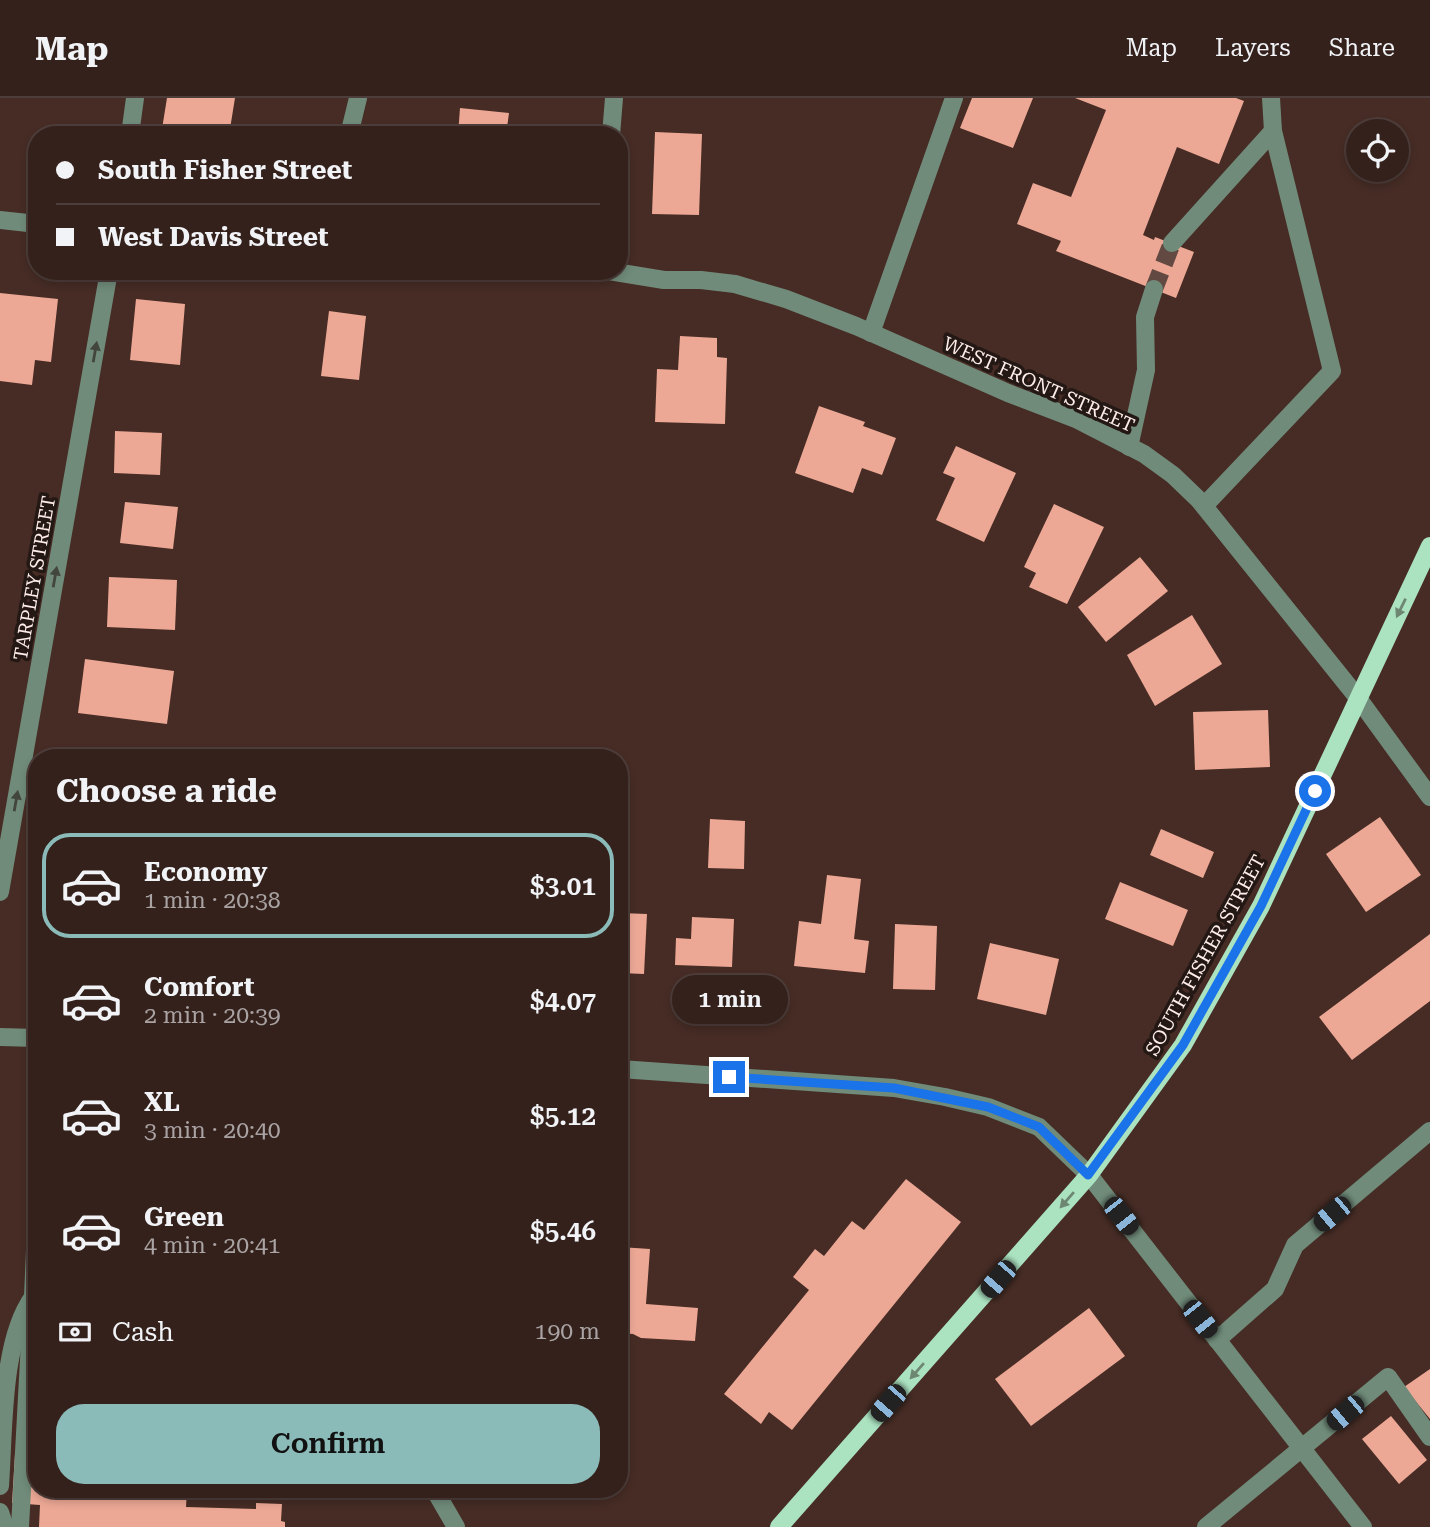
<!DOCTYPE html>
<meta charset="utf-8">
<style>
body{margin:0;font-family:"Roboto Serif",serif;background:#3c2925;color:#f1f3f6;height:100vh;display:flex;flex-direction:column;font-size:26px;white-space:nowrap}
*{box-sizing:border-box;margin:0}
p{font-size:23px;color:#a9a3a3}
.icon{flex:none;width:38px;height:38px;fill:none;stroke:currentColor;stroke-width:2;stroke-linecap:round;stroke-linejoin:round}
.map{position:relative;flex:1;overflow:hidden}
.drawer{position:absolute;left:28px;top:651px;width:600px;height:749px;display:flex;flex-direction:column;background:#34211c;border-radius:28px;box-shadow:0 4px 10px #0003,0 0 0 2px #4e3e3b}
.drawer>*{flex:none}
.banner{position:absolute;left:28px;top:28px;width:600px;height:154px;border-radius:28px;box-shadow:0 4px 10px #0003,0 0 0 2px #4e3e3b;display:grid;align-content:center;height:154px;padding:0 28px;background:#34211c}
.fabs{position:absolute;left:1346px;top:21px;display:grid;gap:14px}
.fabs a{display:grid;place-items:center;width:63px;height:63px;border-radius:50%;background:#34211c;box-shadow:0 4px 10px #0003,0 0 0 2px #4e3e3b;font-size:35px}
.end{position:absolute;width:32px;height:32px;margin:-16px;border:9px solid #1a73e8;background:#fff;box-shadow:0 0 0 4px #fff}
.from{border-radius:50%}
.bubble{position:absolute;height:49px;border-radius:24px;background:#34211c;box-shadow:0 4px 10px #0003,0 0 0 2px #4e3e3b;font-size:23px;font-weight:600;line-height:49px;text-align:center}
.car{position:absolute;width:21px;height:42px;margin:-21px -10px;border-radius:9px;box-shadow:0 0 5px 2px #0007;background:linear-gradient(#222 24%,#8ab4d8 0 40%,#222 0 76%,#8ab4d8 0 86%,#222 0)}
.banner b{display:flex;align-items:center;gap:24px;height:66px;font-size:26px}
.banner b+b{border-top:2px solid #4e3e3b}
.banner i{width:18px;height:18px;background:#f1f3f6}
ul{padding:0;list-style:none}
li{display:flex;align-items:center;gap:21px;height:105px;margin:0 14px 10px;padding:0 14px;border:4px solid transparent;border-radius:28px}
li div{flex:1}
li b{display:block;font-size:26px}
li em{font-style:normal;font-weight:600}
li.active{border-color:#8bbbb9}
li>.icon{width:63px;height:63px;stroke-width:1.5}
h2{padding:0 28px;font-size:32px;line-height:84px}
.pay{display:flex;align-items:center;gap:18px;height:77px;padding:0 28px;font-size:26px}
.pay p{margin-inline-start:auto}
.action{display:flex;gap:14px;margin-top:auto;padding:14px 28px}
.action a{flex:1;height:80px;border-radius:28px;background:#8bbbb9;color:#111;font-size:28px;font-weight:600;line-height:80px;text-align:center}
header{display:flex;align-items:center;gap:42px;box-sizing:border-box;height:98px;padding:0 35px;background:#34211c;border-bottom:2px solid #4e3e3b}
header strong{font-size:33px}
nav{display:flex;gap:38px;margin-inline-start:auto;font-size:24px}
.map>svg:first-child{display:block}
</style>
<header>
<strong>Map</strong>
<nav><a>Map</a><a>Layers</a><a>Share</a></nav>
</header>
<div class="map">
<svg width="1430" height="1429" viewBox="0 0 1430 1429">
<rect width="100%" height="100%" fill="#462c25"/>
<!-- building -->
<g fill="#eda895">
<path d="M167,0H235L229,37H161Z"/>
<path d="M972,0H1033L1013,50L960,30Z"/>
<path d="M1075,0H1236L1244,3L1219,66L1177,49L1143,137L1154,142L1155,139L1194,154L1176,200L1056,153L1061,143L1017,126L1033,85L1071,99L1106,12Z"/>
<path d="M460,10L509,15L506,37H458Z"/>
<rect x="543" y="29" width="15" height="8"/>
<path d="M655,34L702,36L699,117L652,116Z"/>
<path d="M0,195L58,201L51,264L35,262L32,287L0,283Z"/>
<path d="M136,201L185,206L180,267L130,262Z"/>
<path d="M329,213L366,218L359,282L321,278Z"/>
<path d="M680,238L717,240V259L727,260L725,326L655,324L657,271L678,272Z"/>
<path d="M819,308L865,324L863,328L896,340L882,377L862,370L853,395L795,375Z"/>
<path d="M115,333L162,335L160,377L114,375Z"/>
<path d="M956,348L1016,375L984,444L936,422L955,380L943,375Z"/>
<path d="M125,404L178,409L173,451L120,445Z"/>
<path d="M1054,406L1104,429L1067,506L1029,489L1036,475L1024,469Z"/>
<path d="M1140,459L1168,493L1106,544L1078,509Z"/>
<path d="M109,479L177,482L175,532L107,529Z"/>
<path d="M1192,517L1222,566L1155,608L1127,557Z"/>
<path d="M85,561L174,573L167,626L78,615Z"/>
<path d="M1268,612L1270,669L1195,672L1193,614Z"/>
<path d="M72,654L104,658V660H71Z"/>
<path d="M1380,719L1421,777L1366,814L1326,756Z"/>
<path d="M710,721L745,723L744,771L708,770Z"/>
<path d="M1161,731L1214,754L1203,780L1150,757Z"/>
<path d="M827,777L861,781L854,841L869,843L865,875L794,868L799,823L821,826Z"/>
<path d="M1120,784L1188,812L1173,848L1105,821Z"/>
<path d="M620,815L647,816L644,876L620,875Z"/>
<path d="M692,819L734,821L732,869L675,867L676,840L691,841Z"/>
<path d="M895,826L937,828L935,892L893,891Z"/>
<path d="M1430,836V903L1352,962L1319,919Z"/>
<path d="M990,845L1059,861L1046,917L977,901Z"/>
<path d="M906,1081L961,1124L792,1332L769,1314L761,1326L724,1296L809,1192L793,1179L815,1151L824,1158L852,1123L864,1132Z"/>
<path d="M620,1149L650,1151L646,1206L698,1210L695,1243L641,1240L633,1236L620,1235Z"/>
<path d="M1089,1210L1125,1258L1031,1328L995,1281Z"/>
<path d="M1430,1271V1321L1404,1289Z"/>
<path d="M1391,1318L1427,1362L1399,1386L1362,1341Z"/>
<path d="M35,1320H37V1346L33,1345Z"/>
<path d="M15,1356L37,1357V1391H62V1398L127,1401L128,1391H187L186,1409L256,1411V1405L282,1406L281,1423L285,1424V1429H39L40,1407L12,1405Z"/>
</g>
<g fill="none" stroke-linecap="round" stroke-linejoin="round">
<!-- minor-tunnel -->
<path stroke="#624942" stroke-width="18" stroke-dasharray="18 9" stroke-linecap="butt" d="M1154,191L1172,145"/>
<!-- minor -->
<g stroke="#708b7a" stroke-width="18">
<path d="M130,37L135,0"/>
<path d="M349,37L358,0"/>
<path d="M611,37L614,0"/>
<path d="M0,122L37,126"/>
<path d="M1172,145L1273,33"/>
<path d="M609,173L664,182H701L735,186L786,201L856,228L1008,295L1076,321L1144,356L1173,377L1199,402L1358,600L1430,699"/>
<path d="M871,235L954,0"/>
<path d="M1129,349L1146,272L1145,219L1154,191"/>
<path d="M1204,408L1332,273L1273,33L1271,0"/>
<path d="M0,794L109,173"/>
<path d="M0,939L37,940"/>
<path d="M620,971L894,990L945,999L988,1009L1039,1029L1089,1077L1363,1429"/>
<path d="M1217,1242L1275,1191L1295,1147L1430,1033"/>
<path d="M0,1388C4,1333 1,1243 33,1199L37,1106"/>
<path d="M434,1391L456,1429"/>
<path d="M0,1414L5,1429"/>
<path d="M20,1429L32,1206"/>
<path d="M1206,1429L1388,1279L1430,1339"/>
</g>
<!-- major -->
<path stroke="#abe2c0" stroke-width="18" d="M779,1429L1089,1077L1183,947L1261,808L1430,448"/>
</g>
<!-- one-way arrows -->
<defs><path id="oneway-solid" d="M-6-.8H1V-3.2L6.5 0L1 3.2V.8H-6Z" transform="scale(1.75)"/></defs>
<g fill="#42463d">
<use href="#oneway-solid" transform="translate(95 254) rotate(-80)"/>
<use href="#oneway-solid" transform="translate(55 479) rotate(-80)"/>
<use href="#oneway-solid" transform="translate(16 703) rotate(-80)"/>
</g>
<g fill="#6e8773">
<use href="#oneway-solid" transform="translate(1401 510) rotate(116)"/>
<use href="#oneway-solid" transform="translate(1067 1102) rotate(131)"/>
<use href="#oneway-solid" transform="translate(917 1273) rotate(131)"/>
</g>
<g fill="none" stroke-linecap="round" stroke-linejoin="round">
<!-- route -->
<path stroke="#1a73e8" stroke-width="9" d="M729,979L894,990L988,1009L1039,1029L1088,1077L1183,947L1261,808L1315,693"/>
</g>
<g text-anchor="middle" stroke-width="7" stroke-linejoin="round" paint-order="stroke">
<!-- street labels -->
<g font-size="19" fill="#feede8" stroke="#241815">
<text transform="translate(1039 286) rotate(24)" y="7">WEST FRONT STREET</text>
<text transform="translate(34 480) rotate(-80)" y="7">TARPLEY STREET</text>
<text transform="translate(1205 857) rotate(-61)" y="7">SOUTH FISHER STREET</text>
</g>
</g>
</svg>
<div class="fabs">
<a><svg class="icon" aria-label="locate" viewBox="0 0 24 24"><circle cx="12" cy="12" r="6"/><path d="M12 2v4M12 18v4M2 12h4M18 12h4"/></svg></a>
</div>
<i class="end from" style="left:1315px;top:693px"></i>
<i class="end" style="left:729px;top:979px"></i>
<div class="bubble" style="left:672px;top:877px;width:116px">1 min</div>
<i class="car" style="left:1332px;top:1116px;rotate:230deg"></i>
<i class="car" style="left:1121px;top:1118px;rotate:142deg"></i>
<i class="car" style="left:998px;top:1181px;rotate:221deg"></i>
<i class="car" style="left:1200px;top:1221px;rotate:142deg"></i>
<i class="car" style="left:888px;top:1305px;rotate:221deg"></i>
<i class="car" style="left:1345px;top:1315px;rotate:230deg"></i>
<div class="banner">
<b><i class="from"></i>South Fisher Street</b>
<b><i></i>West Davis Street</b>
</div>
<section class="drawer">
<h2>Choose a ride</h2>
<ul>
<li class="active"><svg class="icon" aria-label="car" viewBox="0 0 24 24"><path d="M5 17H2v-5l4-1 3-4h7l3 4 3 1v5h-3M9 17h6M6 11h13"/><circle cx="7" cy="17" r="2"/><circle cx="17" cy="17" r="2"/></svg><div><b>Economy</b><p>1 min · 20:38</p></div><em>$3.01</em></li>
<li><svg class="icon" aria-label="car" viewBox="0 0 24 24"><path d="M5 17H2v-5l4-1 3-4h7l3 4 3 1v5h-3M9 17h6M6 11h13"/><circle cx="7" cy="17" r="2"/><circle cx="17" cy="17" r="2"/></svg><div><b>Comfort</b><p>2 min · 20:39</p></div><em>$4.07</em></li>
<li><svg class="icon" aria-label="car" viewBox="0 0 24 24"><path d="M5 17H2v-5l4-1 3-4h7l3 4 3 1v5h-3M9 17h6M6 11h13"/><circle cx="7" cy="17" r="2"/><circle cx="17" cy="17" r="2"/></svg><div><b>XL</b><p>3 min · 20:40</p></div><em>$5.12</em></li>
<li><svg class="icon" aria-label="car" viewBox="0 0 24 24"><path d="M5 17H2v-5l4-1 3-4h7l3 4 3 1v5h-3M9 17h6M6 11h13"/><circle cx="7" cy="17" r="2"/><circle cx="17" cy="17" r="2"/></svg><div><b>Green</b><p>4 min · 20:41</p></div><em>$5.46</em></li>
</ul>
<div class="pay"><svg class="icon" aria-label="cash" viewBox="0 0 24 24"><path d="M3 7h18v10H3z"/><circle cx="12" cy="12" r="2"/></svg>Cash<p>190 m</p></div>
<div class="action"><a>Confirm</a></div>
</section>
</div>
